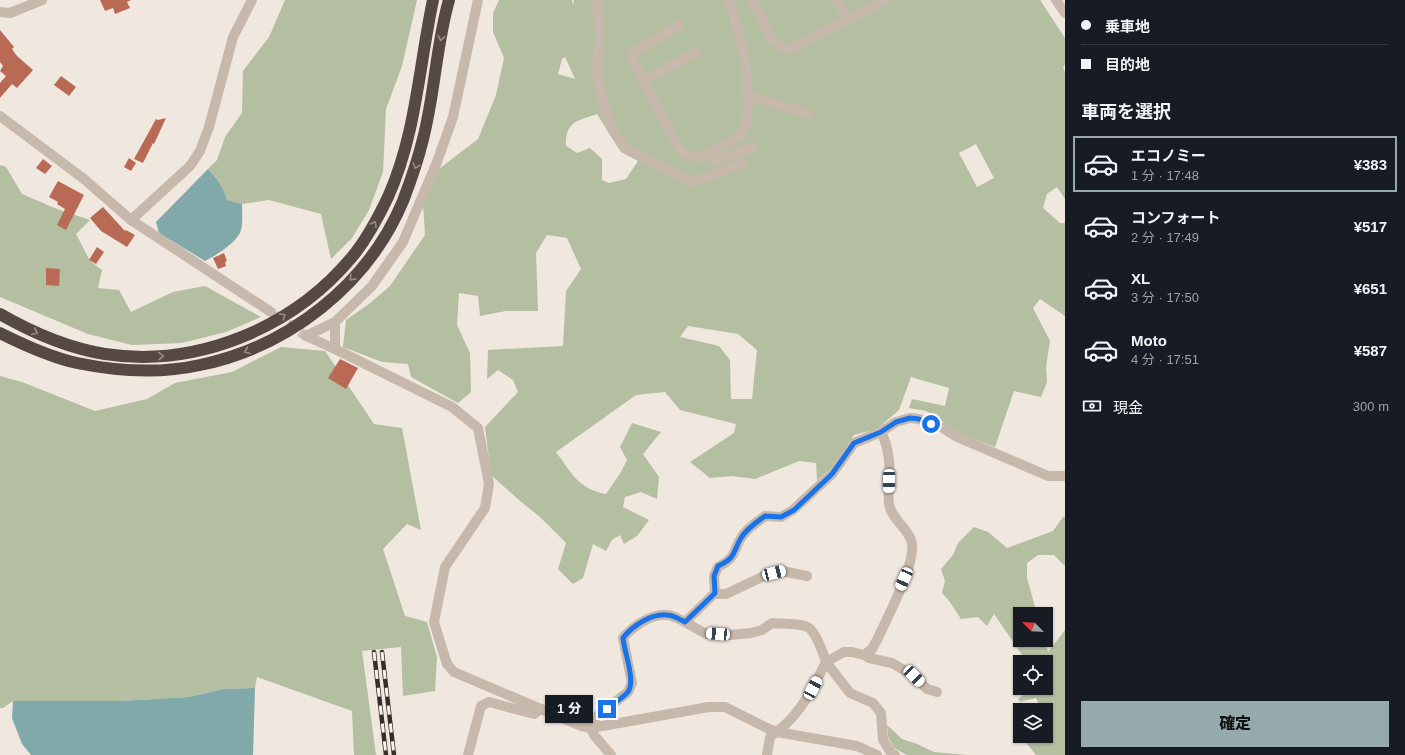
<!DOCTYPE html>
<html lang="ja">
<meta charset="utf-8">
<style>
body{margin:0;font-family:Helvetica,"Noto Sans JP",sans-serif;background:#242831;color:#f1f3f6;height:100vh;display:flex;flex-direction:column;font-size:15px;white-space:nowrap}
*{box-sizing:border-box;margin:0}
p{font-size:13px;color:#9ea1a6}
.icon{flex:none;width:22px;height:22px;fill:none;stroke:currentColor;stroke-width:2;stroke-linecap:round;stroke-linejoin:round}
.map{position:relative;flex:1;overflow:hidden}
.drawer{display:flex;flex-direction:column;background:#171b24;width:340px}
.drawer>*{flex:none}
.hud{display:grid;align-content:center;height:88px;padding:0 16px;background:#171b24}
.needle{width:26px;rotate:294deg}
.buttons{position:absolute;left:1013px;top:607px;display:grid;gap:8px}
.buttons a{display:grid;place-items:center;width:40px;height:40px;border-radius:0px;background:#171b24;box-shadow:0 1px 3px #0004;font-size:20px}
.end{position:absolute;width:18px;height:18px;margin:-9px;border:5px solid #1a73e8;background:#fff;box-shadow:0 0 0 2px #fff}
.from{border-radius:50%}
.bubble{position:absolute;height:28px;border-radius:0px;background:#171b24;box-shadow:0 1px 3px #0004;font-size:13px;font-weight:800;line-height:28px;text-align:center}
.car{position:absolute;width:12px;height:24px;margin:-12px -6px;border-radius:5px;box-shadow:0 0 3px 1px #0007;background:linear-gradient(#fff 24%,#345 0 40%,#fff 0 76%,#345 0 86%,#fff 0)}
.hud b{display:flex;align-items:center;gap:14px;height:38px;font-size:15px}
.hud b+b{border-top:1px solid #363941}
.hud i{width:10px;height:10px;background:#f1f3f6}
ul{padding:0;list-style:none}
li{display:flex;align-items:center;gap:12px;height:56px;margin:0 8px 6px;padding:0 8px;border:2px solid transparent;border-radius:0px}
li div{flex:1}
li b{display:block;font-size:15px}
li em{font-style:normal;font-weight:800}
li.on{border-color:#95aaad}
li>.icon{width:36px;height:36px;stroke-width:1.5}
h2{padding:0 16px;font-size:18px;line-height:48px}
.pay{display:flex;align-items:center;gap:10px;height:44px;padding:0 16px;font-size:15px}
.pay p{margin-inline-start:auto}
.cta{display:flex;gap:8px;margin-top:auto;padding:8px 16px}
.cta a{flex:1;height:46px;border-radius:0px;background:#95aaad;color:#111;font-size:16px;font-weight:800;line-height:46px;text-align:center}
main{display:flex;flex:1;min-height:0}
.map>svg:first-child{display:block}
</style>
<main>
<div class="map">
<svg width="1065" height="755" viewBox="0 0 1065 755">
<rect width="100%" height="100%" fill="#f0e7df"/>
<!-- green -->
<g fill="#b4bea0" fill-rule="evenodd">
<path d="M285,0H417L402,66L386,109L383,172L369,210L352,238L331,259L321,214L269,200L242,204L227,200C224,187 217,179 208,169L217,160L225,137L242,113L243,71L269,37Z"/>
<path d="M499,0H572L573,5L574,0H1040L1065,38V64L1063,67L1065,72V199L1057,187L1047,194L1043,208L1060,223H1065V316L1040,299L1033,308L1050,341L1046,367L1047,382L1041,397L1014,391L995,447L963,435L926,411L909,408L912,399L945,406L949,388L911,377L899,410L877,429L854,435L829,470L817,480L816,463L799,461L755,479L732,476L710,478L690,462L734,433L736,424L680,410L665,392L636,395L556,452C571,472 578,489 606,494L621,472L627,460L620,447L632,423L661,432L643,454L659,477L657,499L641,492L625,497L623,507L649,520L637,536L624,544L620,535L612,540L606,551L593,544L583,578L573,584L558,569L566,543L540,517L519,500L491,475L485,427L518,392L513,380L498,370L487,379L488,350L563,346L566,291L581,269L567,238L547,235L536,253L538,311H506L480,316L478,296L459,293L457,325L470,353L471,392L458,403L411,377L408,364L382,362L343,347L346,320L369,304L390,286L425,235L423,203L435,172L478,139L496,95L504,58L493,32V13ZM565,57L575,79L558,74L562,59ZM597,114L621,152L638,161L626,179L609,183L602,180V159L590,148L577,153L566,146C565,121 578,121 597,114ZM976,144L994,178L977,187L959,153ZM688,326L738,334L757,350L752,399H731L730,360L719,346L680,337Z"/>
<path d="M0,165L6,167L22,194L57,209L90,220L76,234L90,261L102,270L98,288L119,290L131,312L173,292L205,286L261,317L226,332L182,343L132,345L88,334L0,297Z"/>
<path d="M281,347L325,351L374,424L402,428L421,530L407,524L383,549L405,616L427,622L437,657L435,691L403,696L401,647L362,651L376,755H354L352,711L257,677L255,688L223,689L189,697L120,701H13L3,708H0V376L22,382L95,411L147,399L175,383L232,372Z"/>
<path d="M1063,517H1065V566L1054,555H1038L1027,563V578L1037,614H1020V640H1045L1048,652L1065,630V755H1036L1021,736H1046V710H1037L1040,707L1036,698L1020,702L1018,699L1026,693L1027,688H1046V662H1027L994,614L987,626L978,617L961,619L950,602L942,593L945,581L941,569L953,555L958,543L974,527L988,532L1007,548L1053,531Z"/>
<path d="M887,725L902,739L917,744L934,752L967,755H907L894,748L888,737Z"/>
</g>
<!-- water -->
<g fill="#81a9aa">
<path d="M208,169C217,179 224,187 227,200L242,204C242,212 243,222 241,230C238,242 215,256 205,261L159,233L156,222Z"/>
<path d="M255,688L253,755H31L22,744L12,718L13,701H120L189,697L223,689Z"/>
</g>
<!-- building -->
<g fill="#b96a54">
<path d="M100,0H131L127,2L130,8L115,14L113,8L105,11Z"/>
<path d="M0,30L14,47L12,49L17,56L33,70L17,88L12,84L0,98V83L6,76L0,71L3,66L0,62Z"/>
<path d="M61,76L76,87L69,96L54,85Z"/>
<path d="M166,118L154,144L153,143L143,163L134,159L156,119L158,120Z"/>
<path d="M129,158L136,163L131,171L124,167Z"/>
<path d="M43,159L52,166L45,174L36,168Z"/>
<path d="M58,181L84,195L66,230L57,225L65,209L57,204L58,202L49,197Z"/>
<path d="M103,207L125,231L126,230L135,235L127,247L101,231L90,218Z"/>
<path d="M97,247L104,252L96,264L89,260Z"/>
<path d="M224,253L227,261L225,262L226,266L218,269L213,258Z"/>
<path d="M46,268L60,269L59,286L46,285Z"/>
<path d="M340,359L358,368L346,389L328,378Z"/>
</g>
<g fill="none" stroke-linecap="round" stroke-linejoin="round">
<!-- minor-tunnel -->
<path stroke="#cbc2bb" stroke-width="10" stroke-dasharray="10 5" stroke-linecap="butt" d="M275,315L306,336"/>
<!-- minor -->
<g stroke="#c7b8ac" stroke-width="10">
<path d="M597,0L600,34L597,68L600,91L612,129L624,147L691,182L704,178L743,163"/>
<path d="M753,0L773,41L783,48L791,49L885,0"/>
<path d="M837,0L847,20"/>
<path d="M1056,0L1065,13"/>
<path d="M0,12L10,13L42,0"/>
<path d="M679,25L634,52L631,57L681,151C698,161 701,158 717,148C727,143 739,139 744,129C752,115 746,66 743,50C740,33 734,16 728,0"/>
<path d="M643,81L696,53"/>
<path d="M747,95L808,114"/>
<path d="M0,116L84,179L131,220L271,312"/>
<path d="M709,153L714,161L753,147"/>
<path d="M131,220L190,166L200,151L209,127L233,37L252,0"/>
<path d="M335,322V349L452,407L478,428L489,484L485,508L445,567L434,622L447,664L454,672L581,726L591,728L709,707H725L769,729L777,732L857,746L877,755"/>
<path d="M306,336L335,322L372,286L403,242L437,162L453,117L478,0"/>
<path d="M306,336L335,349"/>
<path d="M715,593L718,594H726L766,575L782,571L807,576"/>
<path d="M685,622L706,634L729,635L751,633L762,630L772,623C781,624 802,623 809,628C817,634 823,653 826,662C810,693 800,716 770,737L767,755"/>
<path d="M864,655L872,649L877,640C886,620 919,559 911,540C907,528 891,518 889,504C888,498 889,491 889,486C890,466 890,450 881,432"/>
<path d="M468,755L481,706L489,702L534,714L541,709"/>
<path d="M611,755L594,735L591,728L596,717L628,692L632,683L623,638C632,627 652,613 667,615C673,615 679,619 685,622L715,593L714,576L718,567C737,557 732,553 741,538C746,529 757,522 765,516L781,517L793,510L832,474L854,443L881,432L896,422L910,418L919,419L943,428L957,437L1048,476H1065"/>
<path d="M895,755L891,753L883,740L881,713L873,703L850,693L826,662L844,652H852L864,655L869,658L892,663L914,676L927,689L937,692"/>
</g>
<!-- highway -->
<g stroke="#564842" stroke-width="12">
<path d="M0,314C33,333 68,348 105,354C197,368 293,328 352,257C367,239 378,218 388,197C416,135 419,66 433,0"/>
<path d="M0,333C24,345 50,357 77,363C116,371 160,374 200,365C288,347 368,285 403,201C411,180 418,160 423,139C435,93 436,45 449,0"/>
</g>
<!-- rail casing -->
<g stroke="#362d2a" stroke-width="4.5">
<g id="rail">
<path d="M374,652L386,755"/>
<path d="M382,652L394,755"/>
</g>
</g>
<!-- rail -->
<use href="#rail" stroke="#f8f2eb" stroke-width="3" stroke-dasharray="9" stroke-linecap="butt"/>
</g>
<!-- one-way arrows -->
<defs><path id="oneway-chevron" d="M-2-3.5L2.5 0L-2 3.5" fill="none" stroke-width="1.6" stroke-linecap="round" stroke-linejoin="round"/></defs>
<g stroke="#978c86">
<use href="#oneway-chevron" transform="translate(441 38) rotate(100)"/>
<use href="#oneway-chevron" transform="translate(416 166) rotate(107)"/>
<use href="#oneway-chevron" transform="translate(374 224) rotate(-60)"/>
<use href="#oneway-chevron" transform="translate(352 278) rotate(132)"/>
<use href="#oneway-chevron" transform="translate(283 316) rotate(-31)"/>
<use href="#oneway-chevron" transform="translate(35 332) rotate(23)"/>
<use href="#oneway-chevron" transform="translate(247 351) rotate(159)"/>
<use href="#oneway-chevron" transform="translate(161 356) rotate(-3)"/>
</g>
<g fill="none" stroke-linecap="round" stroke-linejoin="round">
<!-- route -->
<path stroke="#1a73e8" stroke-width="5" d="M607,709C613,704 621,699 627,693C637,683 624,652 623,638C632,626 652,613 667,615C673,615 679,619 685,622L715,593L714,576L718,566C737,557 732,553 741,538C746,529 757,522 765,516L781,517L794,510L832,474L854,443L881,432L896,422L910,418L919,419L931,424"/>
</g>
</svg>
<div class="buttons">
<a><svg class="needle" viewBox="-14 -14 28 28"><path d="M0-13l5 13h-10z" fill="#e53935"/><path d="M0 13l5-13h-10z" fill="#9ea1a6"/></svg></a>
<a><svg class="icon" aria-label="locate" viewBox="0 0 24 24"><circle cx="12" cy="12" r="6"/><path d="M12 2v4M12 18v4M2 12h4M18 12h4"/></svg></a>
<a><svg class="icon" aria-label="layers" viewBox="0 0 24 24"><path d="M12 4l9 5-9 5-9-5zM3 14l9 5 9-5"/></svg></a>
</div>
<i class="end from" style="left:931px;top:424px"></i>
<i class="end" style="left:607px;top:709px"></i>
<div class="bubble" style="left:545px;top:695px;width:48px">1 分</div>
<i class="car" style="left:889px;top:481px;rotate:181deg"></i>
<i class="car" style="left:774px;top:573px;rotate:76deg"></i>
<i class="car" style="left:904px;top:579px;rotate:204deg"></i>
<i class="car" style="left:718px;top:634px;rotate:274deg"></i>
<i class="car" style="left:914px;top:676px;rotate:135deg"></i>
<i class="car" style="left:813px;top:688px;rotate:28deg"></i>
</div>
<section class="drawer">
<div class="hud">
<b><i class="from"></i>乗車地</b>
<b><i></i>目的地</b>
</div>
<h2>車両を選択</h2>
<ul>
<li class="on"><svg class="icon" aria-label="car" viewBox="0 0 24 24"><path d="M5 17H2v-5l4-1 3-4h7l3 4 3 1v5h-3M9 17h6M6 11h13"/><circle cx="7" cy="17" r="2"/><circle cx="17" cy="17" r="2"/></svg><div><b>エコノミー</b><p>1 分 · 17:48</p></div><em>¥383</em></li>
<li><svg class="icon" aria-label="car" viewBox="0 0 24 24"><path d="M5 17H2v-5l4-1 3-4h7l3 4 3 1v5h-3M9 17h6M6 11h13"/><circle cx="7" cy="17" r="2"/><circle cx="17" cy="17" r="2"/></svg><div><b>コンフォート</b><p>2 分 · 17:49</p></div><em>¥517</em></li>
<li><svg class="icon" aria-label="car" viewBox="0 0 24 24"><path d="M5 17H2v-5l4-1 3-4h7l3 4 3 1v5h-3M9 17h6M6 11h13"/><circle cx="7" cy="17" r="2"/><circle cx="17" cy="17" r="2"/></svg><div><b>XL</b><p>3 分 · 17:50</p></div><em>¥651</em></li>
<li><svg class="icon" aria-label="car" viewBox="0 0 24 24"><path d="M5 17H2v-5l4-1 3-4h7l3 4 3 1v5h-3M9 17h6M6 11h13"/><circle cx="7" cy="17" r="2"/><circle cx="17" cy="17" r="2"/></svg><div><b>Moto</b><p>4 分 · 17:51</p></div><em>¥587</em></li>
</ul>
<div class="pay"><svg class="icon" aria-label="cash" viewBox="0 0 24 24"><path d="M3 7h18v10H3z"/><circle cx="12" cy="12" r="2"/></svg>現金<p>300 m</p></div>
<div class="cta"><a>確定</a></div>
</section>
</main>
